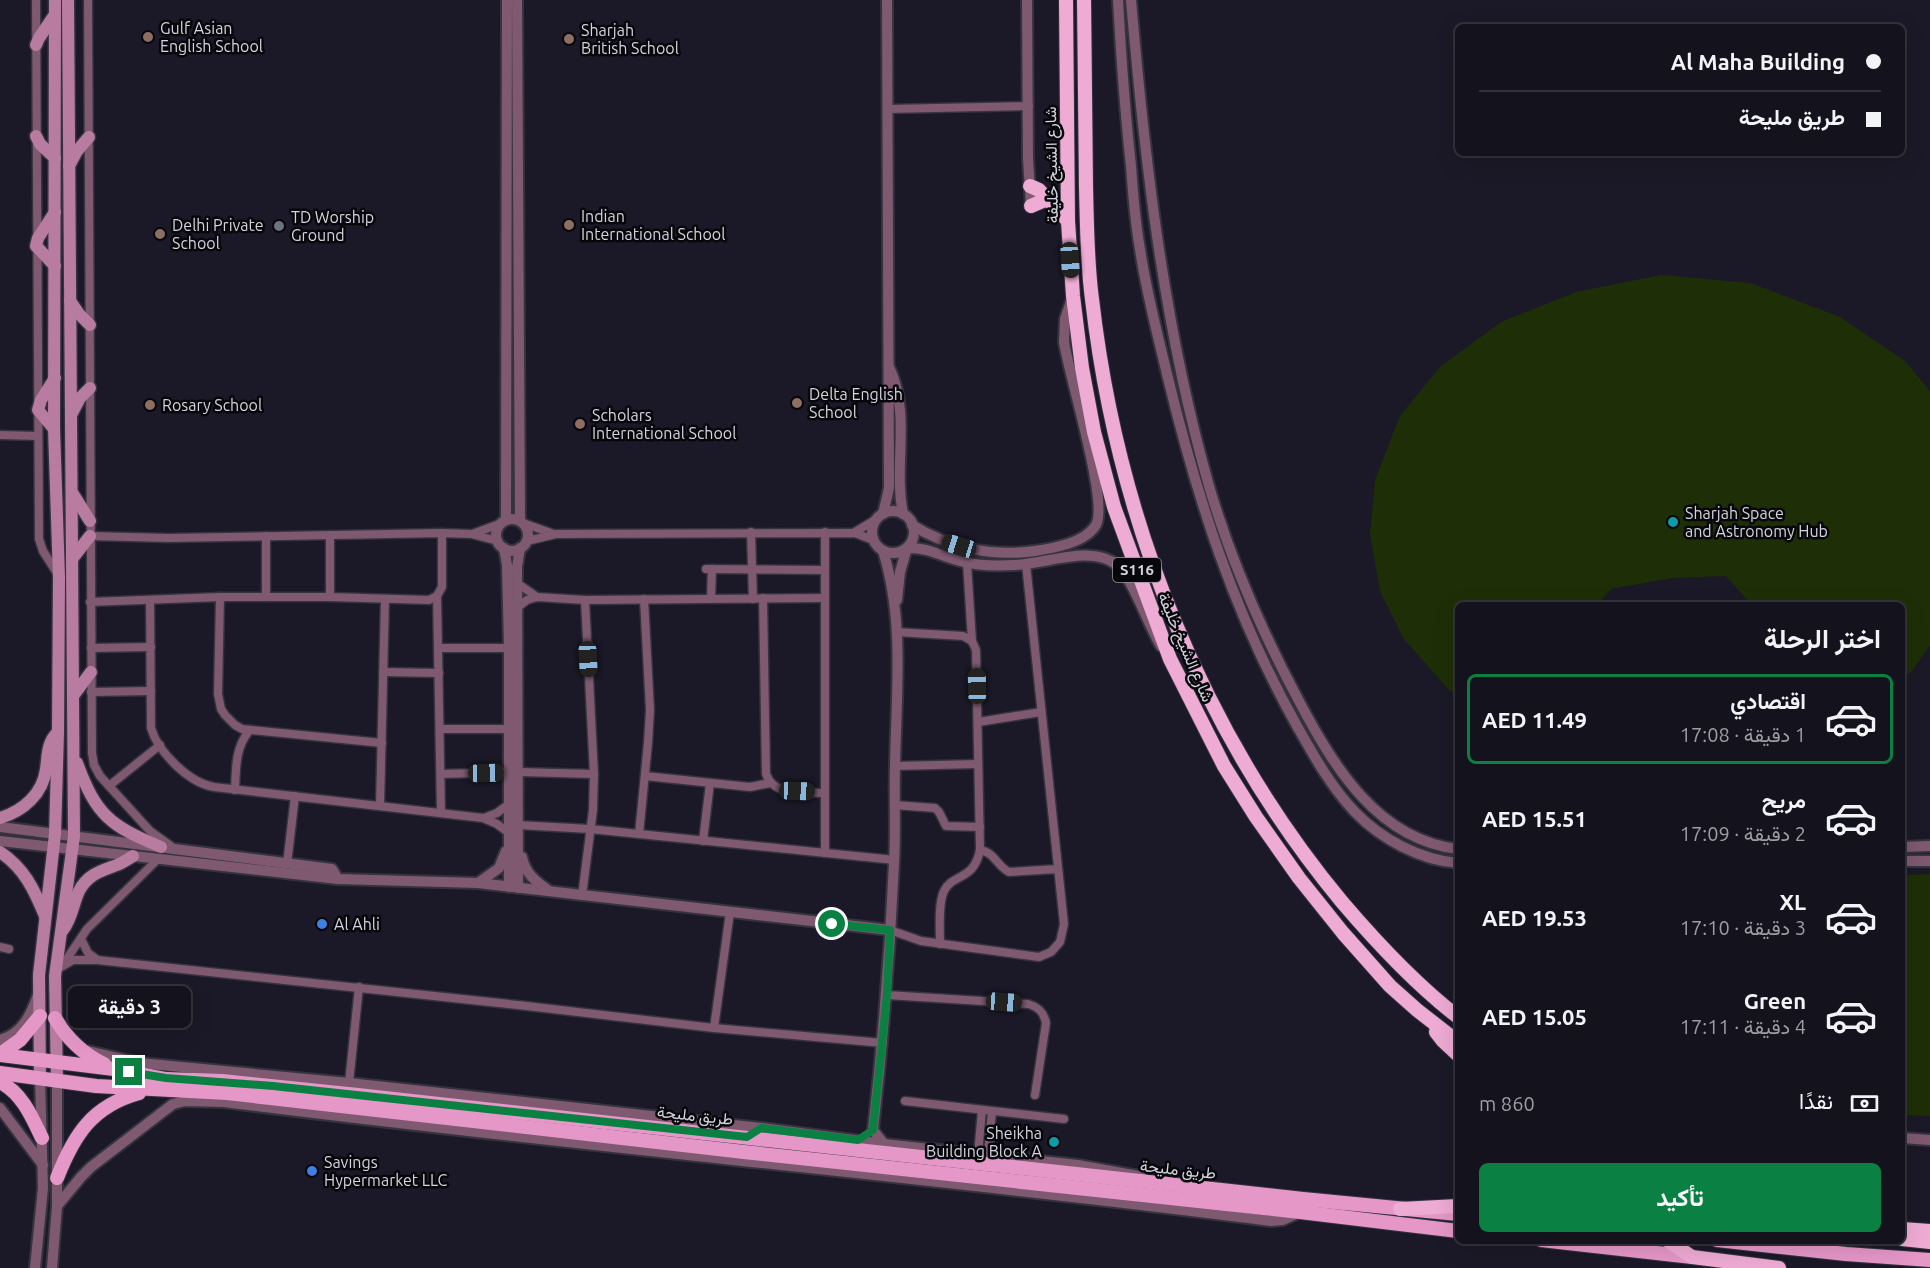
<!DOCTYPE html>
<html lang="ar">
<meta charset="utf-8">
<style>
body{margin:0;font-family:Ubuntu,Vazirmatn,sans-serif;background:#1d1c26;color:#f1f3f6;direction:rtl;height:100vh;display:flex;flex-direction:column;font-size:22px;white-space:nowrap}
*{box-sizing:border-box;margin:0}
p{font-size:20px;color:#9d9ea4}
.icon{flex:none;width:33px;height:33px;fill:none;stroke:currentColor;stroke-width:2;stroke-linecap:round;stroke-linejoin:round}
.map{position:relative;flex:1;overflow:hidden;direction:ltr}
.side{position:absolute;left:1455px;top:602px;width:450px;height:642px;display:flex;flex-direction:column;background:#14131d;border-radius:9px;box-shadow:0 6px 24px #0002,0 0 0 2px #33323b;direction:rtl}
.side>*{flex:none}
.top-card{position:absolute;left:1455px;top:24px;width:450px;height:132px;border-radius:9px;box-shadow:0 6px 24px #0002,0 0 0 2px #33323b;direction:rtl;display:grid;align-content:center;height:132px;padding:0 24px;background:#14131d}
.end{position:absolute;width:27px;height:27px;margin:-14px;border:8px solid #0b8043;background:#fff;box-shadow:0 0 0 3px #fff}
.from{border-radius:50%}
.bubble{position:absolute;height:42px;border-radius:9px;background:#14131d;box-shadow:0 6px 24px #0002,0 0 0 2px #33323b;font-size:20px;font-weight:700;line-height:42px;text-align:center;direction:rtl}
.car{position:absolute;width:18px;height:36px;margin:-18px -9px;border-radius:8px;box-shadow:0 0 4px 2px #0007;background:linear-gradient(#222 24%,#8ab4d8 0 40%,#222 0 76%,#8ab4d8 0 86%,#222 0)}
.top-card b{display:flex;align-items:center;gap:21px;height:57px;font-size:22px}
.top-card b+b{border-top:2px solid #33323b}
.top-card i{width:15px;height:15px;background:#f1f3f6}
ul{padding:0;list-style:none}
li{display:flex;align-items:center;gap:18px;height:90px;margin:0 12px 9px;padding:0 12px;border:3px solid transparent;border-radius:9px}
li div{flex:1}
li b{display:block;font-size:22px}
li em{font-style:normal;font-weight:700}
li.selected{border-color:#0b8043}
li>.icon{width:54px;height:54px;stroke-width:1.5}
h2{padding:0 24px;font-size:27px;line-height:72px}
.pay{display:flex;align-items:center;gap:15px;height:66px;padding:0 24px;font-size:22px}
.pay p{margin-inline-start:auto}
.cta{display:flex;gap:12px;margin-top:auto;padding:12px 24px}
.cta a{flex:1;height:69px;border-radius:9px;background:#0b8043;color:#fff;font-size:24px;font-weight:700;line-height:69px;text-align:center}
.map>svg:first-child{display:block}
</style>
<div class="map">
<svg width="1930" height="1268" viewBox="0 0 1930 1268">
<rect width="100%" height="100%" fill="#1b1927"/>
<!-- green -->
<g fill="#1e2f07">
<path d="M1661,275L1750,283L1840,317L1905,361L1930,391V645L1912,671L1902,679V604H1751L1726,576L1672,578L1611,589L1598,604H1458V696L1448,689L1404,639L1380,591L1370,534L1375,480L1400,416L1440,367L1501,322L1576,292Z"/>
<path d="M1930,874V1116L1902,1115V875Z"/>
</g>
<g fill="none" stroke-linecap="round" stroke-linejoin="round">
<!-- minor casing -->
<g stroke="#353340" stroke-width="11">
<g id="minor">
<path d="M36,0L39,539L43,551L59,576"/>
<path d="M88,0L92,753L94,765L100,776L150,831L171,846"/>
<path d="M888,109L1029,106"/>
<path d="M0,435L38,436"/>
<path d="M523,523L551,533"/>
<path d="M751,532L753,599"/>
<path d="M825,532V853"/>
<path d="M855,532L875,520"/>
<path d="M475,533L502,523"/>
<path d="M90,536L169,538L442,533L471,534L498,541"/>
<path d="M266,536V597"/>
<path d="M527,541L556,534L855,533L873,540"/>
<path d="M967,563L972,641"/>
<path d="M706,569L824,570"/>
<path d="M517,583L537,597"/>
<path d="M437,596L441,813"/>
<path d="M220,597L218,694L221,709L225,715L235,725L242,729L382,743"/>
<path d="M330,597V535"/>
<path d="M711,598L712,569"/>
<path d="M763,598L766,774C774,797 805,792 825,793"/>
<path d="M150,600L151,728C158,752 189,783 214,787L483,818L497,824L509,833"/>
<path d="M90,602L220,597H330L429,600L437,596L442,587V533"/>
<path d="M518,607L527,600L537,597L585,600L824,598"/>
<path d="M896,632L963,636L972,641L976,650L980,850C974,881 953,873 944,891C938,903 940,930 940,944"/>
<path d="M91,648L151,647"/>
<path d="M438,648H509"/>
<path d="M383,672L439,673"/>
<path d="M91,692L151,691"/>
<path d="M978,722L1041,712"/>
<path d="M440,729H509"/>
<path d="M895,766L978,764"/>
<path d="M519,772L594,774"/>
<path d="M441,774L509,772"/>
<path d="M645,776L750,787L770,783"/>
<path d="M109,786L160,745"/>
<path d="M235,790C236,769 235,748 249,731"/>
<path d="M894,805L935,808L939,812L946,826L980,827"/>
<path d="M380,806L385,599"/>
<path d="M484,818L497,813L509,804"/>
<path d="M518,825L590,829L895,860"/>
<path d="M639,834L648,743L650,710L644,599"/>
<path d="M703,841L710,783"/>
<path d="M980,850C994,852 997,866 1009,872L1058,869"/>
<path d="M287,864L295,796"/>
<path d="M582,896L593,810L594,774L585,600"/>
<path d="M890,930L921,941L1039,957L1051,952L1060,942L1064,924L1026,564"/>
<path d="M81,939L88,953L96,959"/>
<path d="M0,947L9,949"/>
<path d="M64,963L87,929L158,859"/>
<path d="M61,967L73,960H97L518,1005L714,1028L883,1043"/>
<path d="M887,995L1028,1004C1039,1007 1044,1013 1046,1023L1035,1095"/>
<path d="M714,1028L730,912"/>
<path d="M349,1083L359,987"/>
<path d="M905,1101L1064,1119"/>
<path d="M978,1154L982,1110"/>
<path d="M988,1155L992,1111"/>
</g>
</g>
<!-- tertiary casing -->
<g stroke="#353340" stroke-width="14">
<g id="tertiary">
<path d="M517,0L520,521"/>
<path d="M1027,0L1028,159L1031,206"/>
<path d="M1118,0C1121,55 1125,111 1131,166C1133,194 1135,222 1140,249C1146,291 1157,332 1167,374C1197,498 1234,614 1297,726C1314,756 1331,787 1355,812C1381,839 1420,860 1458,863"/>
<path d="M1131,0C1145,164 1164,328 1209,486C1231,561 1263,634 1300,703C1334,767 1378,840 1458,849"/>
<path d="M890,369C911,416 893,466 903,514"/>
<circle cx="893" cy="532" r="21"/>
<path d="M883,514L889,488L887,0"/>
<circle cx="512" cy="535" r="16"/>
<path d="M506,520L507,0"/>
<path d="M912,525C949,548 992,557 1035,551C1054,548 1085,543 1096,525C1109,502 1069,376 1064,342L1065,319L1073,296"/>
<path d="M504,548L507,565L509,648V887"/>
<path d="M883,551C905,620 896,696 895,767C894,799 896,831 894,863C890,952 883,1041 873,1130L884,1144"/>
<path d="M897,600L900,572L907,548C927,547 941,556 960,561C977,566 997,566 1015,565C1046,564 1092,544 1117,565C1133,579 1148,625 1161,646"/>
<path d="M0,827L332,869L338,879"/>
<path d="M0,841L338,879L478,883L890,930"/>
<path d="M1902,847L1930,846"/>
<path d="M522,857C525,873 535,881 548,890"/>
<path d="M1902,861H1930"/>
<path d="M478,883L499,868L506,851"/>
<path d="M518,888L517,567L520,548"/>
<path d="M0,1040C22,1034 31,1015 38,995"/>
<path d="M88,1051L140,1063L349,1083L761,1128L884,1144L1078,1165L1144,1177"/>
<path d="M0,1108L43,1165"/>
<path d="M1902,1138L1930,1140"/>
<path d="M57,1206L81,1177L91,1167L173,1104L185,1101L224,1102C572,1147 922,1176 1271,1221L1283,1220L1300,1212"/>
<path d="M35,1268L43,1188L40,1079"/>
<path d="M52,1268L57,1206V1081"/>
</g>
</g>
<!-- secondary casing -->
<g stroke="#353340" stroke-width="15">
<g id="secondary">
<path d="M36,45L39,38L54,16"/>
<path d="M36,136L40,144L55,158"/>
<path d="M69,166L77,151L89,137"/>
<path d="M55,212L38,238L36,246L55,266"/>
<path d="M70,301L79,314L90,325"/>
<path d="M71,415L80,398L90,388"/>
<path d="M54,429L38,410L41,400L55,378"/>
<path d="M73,494L90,521"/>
<path d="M72,559L90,536"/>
<path d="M73,696L91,672"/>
<path d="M77,763C96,815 110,826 161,847"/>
<path d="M0,818C23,811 43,794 46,769C48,755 47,743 57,733"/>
<path d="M0,852C24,868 34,889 45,916"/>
<path d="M63,930C72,918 73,904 79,891C88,874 101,871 117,865C122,863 128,859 133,856"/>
<path d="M40,1079L39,975L55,834L58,732L59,577L54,429L55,0"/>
<path d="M57,1081L55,976L74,836L68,0"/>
</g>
</g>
<!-- primary casing -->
<g stroke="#353340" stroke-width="16">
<g id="primary">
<path d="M55,1018C67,1039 83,1054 104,1064"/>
<path d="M0,1054L20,1040L40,1016"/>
<path d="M0,1055L114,1069L166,1079L222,1081L358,1095L1303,1199L1458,1214"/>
<path d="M0,1073L96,1086L227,1093L744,1152L1300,1212L1458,1231"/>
<path d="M0,1082C22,1093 32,1117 42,1138"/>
<path d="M57,1178C74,1135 92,1106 139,1093"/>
<path d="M1541,1240L1692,1257"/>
<path d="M1717,1240L1846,1254L1930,1260"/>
</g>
</g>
<!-- trunk casing -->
<g stroke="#353340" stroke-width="16">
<g id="trunk">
<path d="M1066,0L1068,221L1073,296L1082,368L1094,432L1114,507L1170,659L1224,766L1256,817L1299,878L1343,933L1390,986L1417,1010L1458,1042"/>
<path d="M1084,0C1085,62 1085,124 1086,187C1087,224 1087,262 1092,299C1117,518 1201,732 1342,902C1377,943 1415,984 1458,1017"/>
<path d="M1030,186L1039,190L1068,221"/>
<path d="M1031,206L1047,199"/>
<path d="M1436,1032L1443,1041L1458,1055"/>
<path d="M1400,1209L1458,1206"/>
<path d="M1902,1229L1930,1231"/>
<path d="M1902,1239L1930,1242"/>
<path d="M1667,1240L1692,1257L1779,1268"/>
</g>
</g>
<!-- minor -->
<use href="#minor" stroke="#7e5970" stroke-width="8"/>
<!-- tertiary -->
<use href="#tertiary" stroke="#7e5970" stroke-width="10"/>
<!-- secondary -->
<use href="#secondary" stroke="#b87ca1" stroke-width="12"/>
<!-- primary -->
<use href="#primary" stroke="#e597c8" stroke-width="14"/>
<!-- trunk -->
<use href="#trunk" stroke="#eeabd4" stroke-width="14"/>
</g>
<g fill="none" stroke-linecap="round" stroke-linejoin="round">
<!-- route -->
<path stroke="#0b8043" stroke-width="8" d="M129,1072L166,1078L273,1086L747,1137L761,1128L858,1140L873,1130L887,995L890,930L832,924"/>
</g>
<!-- markers -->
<g fill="#8d6e63" stroke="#06060b" stroke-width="2">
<circle cx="148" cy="37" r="6"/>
<circle cx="569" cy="39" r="6"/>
<circle cx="569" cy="225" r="6"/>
<circle cx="160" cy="234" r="6"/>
<circle cx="797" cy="403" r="6"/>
<circle cx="150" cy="405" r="6"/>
<circle cx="580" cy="424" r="6"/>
</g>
<circle fill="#6b7280" stroke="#06060b" stroke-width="2" cx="279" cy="226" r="6"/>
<g fill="#0f9aa8" stroke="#06060b" stroke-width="2">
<circle cx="1673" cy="522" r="6"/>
<circle cx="1054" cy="1142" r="6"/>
</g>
<g fill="#3f7fe0" stroke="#06060b" stroke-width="2">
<circle cx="322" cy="924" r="6"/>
<circle cx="312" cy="1171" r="6"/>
</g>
<g text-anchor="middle" stroke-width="5" stroke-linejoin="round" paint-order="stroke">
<!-- shield labels -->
<rect fill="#06060b" stroke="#96969e" stroke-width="1.5" x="1113" y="558" width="48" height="24" rx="4.5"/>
<g font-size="15" font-weight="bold" fill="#d4d4dd">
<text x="1137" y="575">S116</text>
</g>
<!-- poi labels -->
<g font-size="16" fill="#d4d4dd" stroke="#06060b" text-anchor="start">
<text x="160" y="34">Gulf Asian<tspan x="160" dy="18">English School</tspan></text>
<text x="581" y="36">Sharjah<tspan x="581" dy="18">British School</tspan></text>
<text x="581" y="222">Indian<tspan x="581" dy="18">International School</tspan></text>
<text x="291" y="223">TD Worship<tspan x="291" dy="18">Ground</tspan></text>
<text x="172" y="231">Delhi Private<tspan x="172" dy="18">School</tspan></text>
<text x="809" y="400">Delta English<tspan x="809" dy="18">School</tspan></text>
<text x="162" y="411">Rosary School</text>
<text x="592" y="421">Scholars<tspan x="592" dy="18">International School</tspan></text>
<text x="1685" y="519">Sharjah Space<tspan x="1685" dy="18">and Astronomy Hub</tspan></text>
<text x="334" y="930">Al Ahli</text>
<text x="1042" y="1139" text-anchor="end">Sheikha<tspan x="1042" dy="18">Building Block A</tspan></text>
<text x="324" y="1168">Savings<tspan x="324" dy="18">Hypermarket LLC</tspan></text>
</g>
<!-- street labels -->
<g font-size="16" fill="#d4d4dd" stroke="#06060b">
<text transform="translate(1051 165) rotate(-91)" y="6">شارع الشيخ خليفة</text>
<text transform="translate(1186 647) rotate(67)" y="6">شارع الشيخ خليفة</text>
<text transform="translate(695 1115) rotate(6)" y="6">طريق مليحة</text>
<text transform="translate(1178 1169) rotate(6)" y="6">طريق مليحة</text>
</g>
</g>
</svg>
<i class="end from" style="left:832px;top:924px"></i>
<i class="end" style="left:129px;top:1072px"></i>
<div class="bubble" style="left:68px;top:986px;width:123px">3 دقيقة</div>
<i class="car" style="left:1070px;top:260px;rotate:176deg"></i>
<i class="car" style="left:959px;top:546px;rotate:287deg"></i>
<i class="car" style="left:588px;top:659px;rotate:177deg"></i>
<i class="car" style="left:977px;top:686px;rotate:359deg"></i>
<i class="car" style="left:486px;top:773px;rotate:89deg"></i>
<i class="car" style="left:797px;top:791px;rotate:92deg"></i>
<i class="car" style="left:1004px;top:1002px;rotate:94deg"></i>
<div class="top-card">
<b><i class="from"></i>Al Maha Building</b>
<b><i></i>طريق مليحة</b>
</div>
<section class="side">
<h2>اختر الرحلة</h2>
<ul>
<li class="selected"><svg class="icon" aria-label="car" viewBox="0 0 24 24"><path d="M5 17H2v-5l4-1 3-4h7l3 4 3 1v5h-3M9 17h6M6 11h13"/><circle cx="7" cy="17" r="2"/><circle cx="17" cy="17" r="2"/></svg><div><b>اقتصادي</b><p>1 دقيقة · 17:08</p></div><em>AED 11.49</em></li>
<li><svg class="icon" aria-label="car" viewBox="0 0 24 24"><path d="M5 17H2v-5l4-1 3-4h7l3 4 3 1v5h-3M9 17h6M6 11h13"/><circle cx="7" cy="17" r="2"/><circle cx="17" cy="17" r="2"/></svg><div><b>مريح</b><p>2 دقيقة · 17:09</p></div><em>AED 15.51</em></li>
<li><svg class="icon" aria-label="car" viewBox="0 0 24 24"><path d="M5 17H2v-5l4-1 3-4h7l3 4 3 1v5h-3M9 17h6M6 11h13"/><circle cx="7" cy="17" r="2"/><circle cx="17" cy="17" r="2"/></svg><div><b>XL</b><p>3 دقيقة · 17:10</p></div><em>AED 19.53</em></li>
<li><svg class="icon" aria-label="car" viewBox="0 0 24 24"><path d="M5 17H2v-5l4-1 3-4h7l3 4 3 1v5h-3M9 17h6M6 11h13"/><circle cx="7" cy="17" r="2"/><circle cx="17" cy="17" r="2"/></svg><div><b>Green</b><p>4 دقيقة · 17:11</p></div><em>AED 15.05</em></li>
</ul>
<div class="pay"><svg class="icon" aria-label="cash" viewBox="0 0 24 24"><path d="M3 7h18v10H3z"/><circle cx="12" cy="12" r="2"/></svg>نقدًا<p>860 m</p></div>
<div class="cta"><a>تأكيد</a></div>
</section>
</div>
